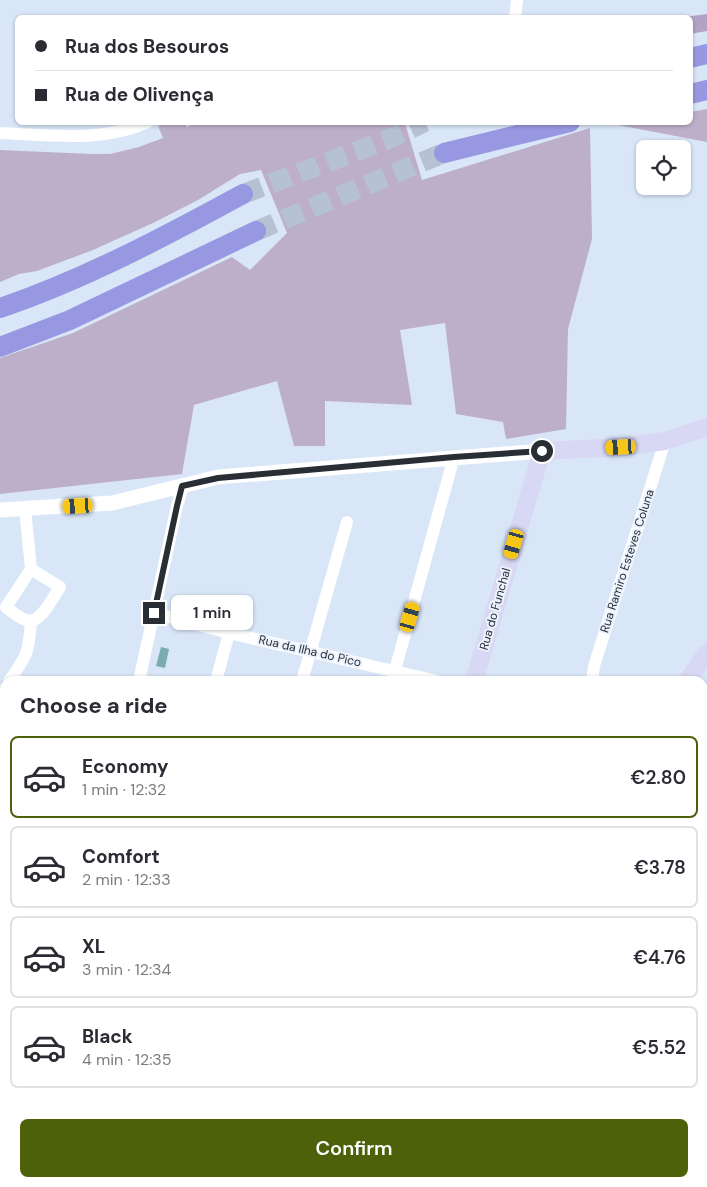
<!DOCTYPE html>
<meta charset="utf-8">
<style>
body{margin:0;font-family:"DM Sans",sans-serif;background:#f7f7f7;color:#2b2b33;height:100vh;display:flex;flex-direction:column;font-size:19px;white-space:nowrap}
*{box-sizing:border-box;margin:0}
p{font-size:16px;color:#7c7c81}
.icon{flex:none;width:28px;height:28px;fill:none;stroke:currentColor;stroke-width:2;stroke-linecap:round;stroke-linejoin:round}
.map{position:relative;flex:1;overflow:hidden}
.details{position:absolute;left:0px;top:676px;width:708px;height:511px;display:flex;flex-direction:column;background:#fff;border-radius:15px 15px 0 0;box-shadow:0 1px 4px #0004}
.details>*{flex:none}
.top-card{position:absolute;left:15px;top:15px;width:678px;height:110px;border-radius:8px;box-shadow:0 1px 4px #0004;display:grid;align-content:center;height:110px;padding:0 20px;background:#fff}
.tools{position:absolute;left:636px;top:140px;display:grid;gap:10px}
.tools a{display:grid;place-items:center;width:55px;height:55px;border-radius:8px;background:#fff;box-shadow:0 1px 4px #0004;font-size:25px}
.end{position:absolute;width:22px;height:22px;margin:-11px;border:6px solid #292e35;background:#fff;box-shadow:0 0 0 2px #fff}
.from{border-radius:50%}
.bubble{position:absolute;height:35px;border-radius:8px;background:#fff;box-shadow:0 1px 4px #0004;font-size:16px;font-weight:600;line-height:35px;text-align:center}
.car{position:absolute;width:15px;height:30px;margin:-15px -8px;border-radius:6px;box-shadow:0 0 4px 1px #0007;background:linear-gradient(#f5c518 24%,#345 0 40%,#f5c518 0 76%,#345 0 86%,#f5c518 0)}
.top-card b{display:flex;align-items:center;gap:18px;height:48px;font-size:19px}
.top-card b+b{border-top:1px solid #e1e1e2}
.top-card i{width:12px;height:12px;background:#2b2b33}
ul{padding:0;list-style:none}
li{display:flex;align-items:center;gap:15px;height:82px;margin:0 10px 8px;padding:0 10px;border:2px solid #e1e1e2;border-radius:8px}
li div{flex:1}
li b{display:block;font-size:19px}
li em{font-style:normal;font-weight:600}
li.active{border-color:#4c610a}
li>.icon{width:45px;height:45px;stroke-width:1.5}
h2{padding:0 20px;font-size:22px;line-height:60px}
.action{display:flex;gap:10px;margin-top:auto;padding:10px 20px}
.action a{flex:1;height:58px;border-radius:8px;background:#4c610a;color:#fff;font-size:20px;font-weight:600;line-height:58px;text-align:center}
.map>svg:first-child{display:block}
</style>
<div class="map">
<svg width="707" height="1187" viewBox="0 0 707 1187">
<rect width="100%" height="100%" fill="#d9e6f8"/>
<!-- green -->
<g fill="#bdafc9">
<path d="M707,109V142L618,125L633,122H690V112Z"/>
<path d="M196,122L405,123L422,180L590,128L592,239L568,329L566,429L506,439L503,422L456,414L445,323L400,330L412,405L325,401V446H294L277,381L194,405L182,474L0,494V358L73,333L232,257L250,270L287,233L261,170L240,174L198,200L153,223L93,250L37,271L19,274L0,282V150L91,154H110L139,147L163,138L158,126L165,123H184L187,127Z"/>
<path d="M703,1019L707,1025V1187H679L677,1183L702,1182Z"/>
</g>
<!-- forest -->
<path fill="#b4a2c4" d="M707,14V31L690,34V18L684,17Z"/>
<!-- water -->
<path fill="#7aabaf" d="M161,647L169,649L165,668L156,666Z"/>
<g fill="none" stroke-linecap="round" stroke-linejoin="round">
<!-- trunk-tunnel -->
<g stroke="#b6c1d1" stroke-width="20" stroke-dasharray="20 10" stroke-linecap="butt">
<path d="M243,194L384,141L425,122"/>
<path d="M256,231L444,153"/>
</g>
<!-- minor -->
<g stroke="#fff" stroke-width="12">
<path d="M515,18L517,0"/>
<path d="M0,133C49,135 102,143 148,122"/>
<path d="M25,509L31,569"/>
<path d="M31,569L60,587C53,597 40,626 26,620C19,618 12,612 6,607Z"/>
<path d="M154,613L229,633L437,681"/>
<path d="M9,681C27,656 29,652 31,621"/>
<path d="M139,681L177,506L183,486"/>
<path d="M216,681L229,633"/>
<path d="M302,681L347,522"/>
<path d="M392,681L454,457"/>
<path d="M592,681L594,666L665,441"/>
<path d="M0,695L5,688"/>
<path d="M0,978L5,981"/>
<path d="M0,1009L5,1001"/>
<path d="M17,1182V1187"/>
<path d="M318,1182L322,1187"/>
<path d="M631,1182L634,1187"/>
<path d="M279,1187L284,1182"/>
<path d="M456,1187L461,1182"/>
<path d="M563,1187L568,1182"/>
</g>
<!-- tertiary -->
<g stroke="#fff" stroke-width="15">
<path d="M0,510L112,503L218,477L542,451"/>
<path d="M141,1182L145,1187"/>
</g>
<!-- secondary -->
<g stroke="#d9d8f4" stroke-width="18">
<path d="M474,681L542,451L621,447L665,441L707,427"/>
<path d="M687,681L707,653"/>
<path d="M0,881L5,874"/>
<path d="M112,1187L118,1182"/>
</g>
<!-- trunk -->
<g stroke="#9898e2" stroke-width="20">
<path d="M690,58L707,54"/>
<path d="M690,94L707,90"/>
<path d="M444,153L570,122"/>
<path d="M0,308C83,280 166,236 243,194"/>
<path d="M0,347L70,320L256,231"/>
</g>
</g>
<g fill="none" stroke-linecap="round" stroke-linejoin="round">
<!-- route -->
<path stroke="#292e35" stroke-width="6" d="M154,613L177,506L182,486L218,478L454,457L542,451"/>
</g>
<g text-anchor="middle" stroke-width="4" stroke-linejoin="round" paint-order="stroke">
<!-- street labels -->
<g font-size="12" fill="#292e35" stroke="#ebf3fe">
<text transform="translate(627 561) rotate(-72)" y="4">Rua Ramiro Esteves Coluna</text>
<text transform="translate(495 609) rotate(-74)" y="4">Rua do Funchal</text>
<text transform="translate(310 651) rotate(13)" y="4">Rua da Ilha do Pico</text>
</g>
</g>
</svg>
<div class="tools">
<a><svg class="icon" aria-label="locate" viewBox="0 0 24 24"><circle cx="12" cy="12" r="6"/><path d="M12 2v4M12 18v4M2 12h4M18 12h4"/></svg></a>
</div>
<i class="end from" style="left:542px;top:451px"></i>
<i class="end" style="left:154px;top:613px"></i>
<div class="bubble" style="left:171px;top:595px;width:82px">1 min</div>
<i class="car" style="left:621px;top:447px;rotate:267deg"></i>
<i class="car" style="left:78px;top:506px;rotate:267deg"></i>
<i class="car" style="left:514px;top:544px;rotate:196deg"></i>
<i class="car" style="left:410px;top:617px;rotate:16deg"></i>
<div class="top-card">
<b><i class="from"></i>Rua dos Besouros</b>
<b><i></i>Rua de Olivença</b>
</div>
<section class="details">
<h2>Choose a ride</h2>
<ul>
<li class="active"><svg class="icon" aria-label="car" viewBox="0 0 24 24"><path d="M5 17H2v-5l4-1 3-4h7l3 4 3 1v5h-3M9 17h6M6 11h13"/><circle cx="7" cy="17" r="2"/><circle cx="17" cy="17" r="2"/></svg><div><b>Economy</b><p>1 min · 12:32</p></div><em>€2.80</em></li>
<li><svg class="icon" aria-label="car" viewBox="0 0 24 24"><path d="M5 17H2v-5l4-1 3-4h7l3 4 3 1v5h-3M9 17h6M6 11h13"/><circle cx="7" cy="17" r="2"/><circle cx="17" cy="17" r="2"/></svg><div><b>Comfort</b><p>2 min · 12:33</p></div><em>€3.78</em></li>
<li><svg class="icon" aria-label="car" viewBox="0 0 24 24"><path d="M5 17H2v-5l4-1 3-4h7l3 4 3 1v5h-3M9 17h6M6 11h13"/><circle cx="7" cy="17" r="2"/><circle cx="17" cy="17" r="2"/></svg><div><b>XL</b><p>3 min · 12:34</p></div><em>€4.76</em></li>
<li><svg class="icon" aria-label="car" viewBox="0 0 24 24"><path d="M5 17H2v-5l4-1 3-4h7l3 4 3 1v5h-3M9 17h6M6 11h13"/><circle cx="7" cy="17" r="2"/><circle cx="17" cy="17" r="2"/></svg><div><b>Black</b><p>4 min · 12:35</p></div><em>€5.52</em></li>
</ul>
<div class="action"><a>Confirm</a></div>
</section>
</div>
